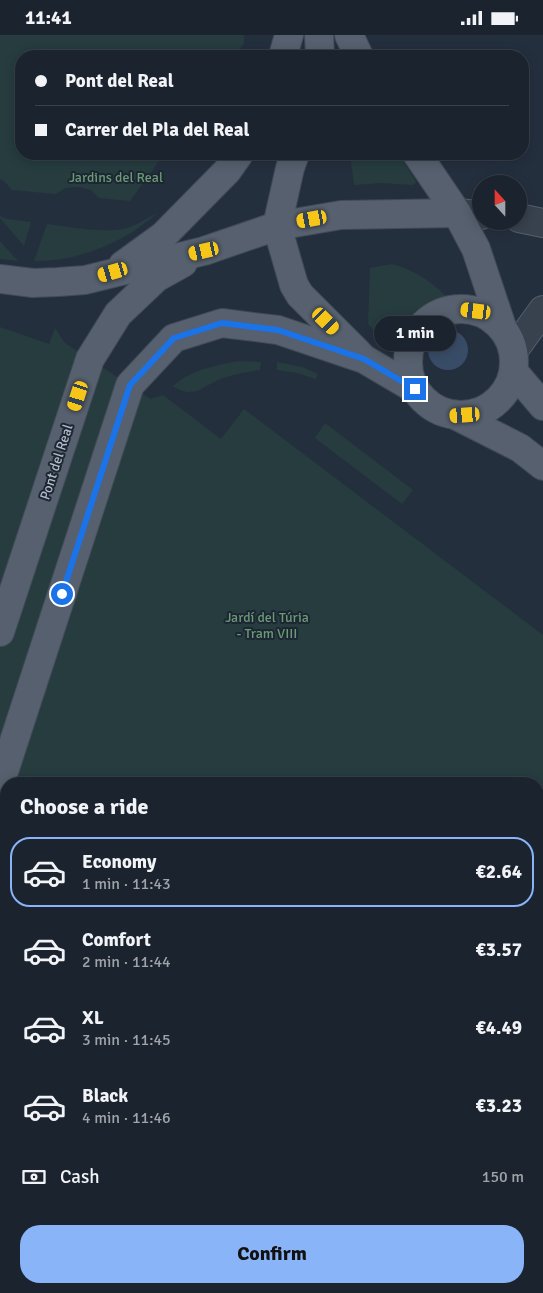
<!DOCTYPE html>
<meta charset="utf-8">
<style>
body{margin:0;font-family:Signika,sans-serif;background:#282f3a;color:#f1f3f6;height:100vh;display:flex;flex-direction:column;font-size:19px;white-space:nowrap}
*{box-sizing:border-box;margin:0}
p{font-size:16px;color:#a0a4aa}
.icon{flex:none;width:28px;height:28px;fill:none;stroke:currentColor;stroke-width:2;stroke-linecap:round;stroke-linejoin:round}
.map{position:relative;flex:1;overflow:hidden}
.details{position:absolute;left:0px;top:742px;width:544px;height:516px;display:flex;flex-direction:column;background:#1b232e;border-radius:20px 20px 0 0;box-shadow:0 2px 12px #0003,0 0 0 1px #39404a}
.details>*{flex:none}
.banner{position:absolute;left:15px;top:15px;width:514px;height:110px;border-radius:20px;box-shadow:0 2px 12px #0003,0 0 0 1px #39404a;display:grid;align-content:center;height:110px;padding:0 20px;background:#1b232e}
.needle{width:32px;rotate:339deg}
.fabs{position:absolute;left:472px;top:140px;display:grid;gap:10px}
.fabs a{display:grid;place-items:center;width:55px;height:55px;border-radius:50%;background:#1b232e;box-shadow:0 2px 12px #0003,0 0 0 1px #39404a;font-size:25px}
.end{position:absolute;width:22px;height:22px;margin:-11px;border:6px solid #1a73e8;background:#fff;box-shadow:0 0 0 2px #fff}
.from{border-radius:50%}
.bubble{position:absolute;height:35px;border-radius:18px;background:#1b232e;box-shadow:0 2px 12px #0003,0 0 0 1px #39404a;font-size:16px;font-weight:700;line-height:35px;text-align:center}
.car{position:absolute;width:15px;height:30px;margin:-15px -8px;border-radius:6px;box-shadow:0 0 4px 1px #0007;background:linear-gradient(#f5c518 24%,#345 0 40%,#f5c518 0 76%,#345 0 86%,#f5c518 0)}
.banner b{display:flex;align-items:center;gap:18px;height:48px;font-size:19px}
.banner b+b{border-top:1px solid #39404a}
.banner i{width:12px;height:12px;background:#f1f3f6}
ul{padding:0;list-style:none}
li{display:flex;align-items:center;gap:15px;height:70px;margin:0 10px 8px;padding:0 10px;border:2px solid transparent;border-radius:20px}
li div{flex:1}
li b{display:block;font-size:19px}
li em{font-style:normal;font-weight:700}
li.selected{border-color:#8ab4f8}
li>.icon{width:45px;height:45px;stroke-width:1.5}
h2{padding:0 20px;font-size:22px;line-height:60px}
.pay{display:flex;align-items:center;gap:12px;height:55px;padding:0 20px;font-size:19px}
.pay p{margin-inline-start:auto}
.cta{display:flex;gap:10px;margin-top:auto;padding:10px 20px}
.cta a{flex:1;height:58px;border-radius:20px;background:#8ab4f8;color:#111;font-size:20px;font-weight:700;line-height:58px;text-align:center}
.status{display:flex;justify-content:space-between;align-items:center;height:35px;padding:0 25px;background:#1b232e;direction:ltr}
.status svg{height:14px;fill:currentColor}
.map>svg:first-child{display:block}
</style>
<div class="status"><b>11:41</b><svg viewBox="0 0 49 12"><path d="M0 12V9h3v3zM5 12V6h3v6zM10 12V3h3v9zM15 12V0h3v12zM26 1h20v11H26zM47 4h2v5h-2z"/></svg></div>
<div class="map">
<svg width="543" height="1258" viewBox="0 0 543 1258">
<rect width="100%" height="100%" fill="#242f3e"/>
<!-- green -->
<g fill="#263c3f">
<path d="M0,0H244V8L235,21H21V119H164L130,166L99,163L91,155L79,152L65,153L56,159L12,155L3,145L0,144Z"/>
<path d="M350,119H399L416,147L415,149L412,150L380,148L354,150Z"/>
<path d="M159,177C151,183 143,190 134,196C105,214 69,227 34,226L47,189C71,192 112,201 135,190C143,186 151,181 159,177Z"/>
<path d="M0,181L7,184L31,187L24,211L0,183Z"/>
<path d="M0,206L18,226L0,224Z"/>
<path d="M392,229C413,234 432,247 447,262L446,264C429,259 407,283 399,297C396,302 397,310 394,316L380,303L368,289L370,233Z"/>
<path d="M0,292L49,309L55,293L65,308L151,364L163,360L221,404L244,374L543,600V1258H413L406,1253L538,1252V749H6V976L0,972Z"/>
<path d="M239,326L261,327L260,335C247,337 234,339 221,344C202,351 194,365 173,351C190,335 217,330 239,326Z"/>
<path d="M277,327L303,332L318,339L316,344L297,338L277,335Z"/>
<path d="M325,388L413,455L402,469L315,403Z"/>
</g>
<!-- water -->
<circle fill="#394c67" cx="448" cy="315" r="20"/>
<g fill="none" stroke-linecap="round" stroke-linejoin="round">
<!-- service casing -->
<g stroke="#565f6c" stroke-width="16">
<path id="service" d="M253,1258L259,1252"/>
</g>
<!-- minor casing -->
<g stroke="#565f6c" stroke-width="30">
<g id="minor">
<path d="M457,178L481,180"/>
<path d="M519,183L543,188"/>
<path d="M514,315L543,275"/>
</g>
</g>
<!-- primary casing -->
<g stroke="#414a57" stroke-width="30">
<g id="primary">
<path d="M319,0L320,21"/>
<path d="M349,0L359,21"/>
<path d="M283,21L289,0"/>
<path d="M295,119L290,133L277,191L294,250L300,260L360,320"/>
<path d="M417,119L457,178L476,214L502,292"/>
<path d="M123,230L163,201L227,136L239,119"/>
<path d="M0,244L33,248L58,247L85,245L204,216L277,191L341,180L457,178"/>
<circle cx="461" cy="327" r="53"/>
<path d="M514,337L543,371"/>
<path d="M455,380L520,413L543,431"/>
<path d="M0,597L90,324L118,279L156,243L183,228"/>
<path d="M0,749L130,350L174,303L222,288L278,295L364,324L415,354"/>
<path d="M0,1031L6,1035"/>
<path d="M354,1252L361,1258"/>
</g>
</g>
<!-- service -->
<use href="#service" stroke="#38414e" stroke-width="14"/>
<!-- minor -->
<use href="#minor" stroke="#38414e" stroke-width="28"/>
<!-- primary -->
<use href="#primary" stroke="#56606e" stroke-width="28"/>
</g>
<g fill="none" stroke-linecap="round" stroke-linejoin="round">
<!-- route -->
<path stroke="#1a73e8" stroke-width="6" d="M62,559L130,350L174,303L222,288L278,295L364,324L415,354"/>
</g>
<g text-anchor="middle" stroke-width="4" stroke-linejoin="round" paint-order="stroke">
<!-- park labels -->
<g font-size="14" fill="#6b9a76" stroke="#1d2633">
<text x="116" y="147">Jardins del Real</text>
<text x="267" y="587">Jardí del Túria<tspan x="267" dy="16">- Tram VIII</tspan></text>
</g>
<!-- street labels -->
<g font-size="14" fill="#b4bcc9" stroke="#1d2633">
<text transform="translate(56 427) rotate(-72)" y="5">Pont del Real</text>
</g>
</g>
</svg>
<div class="fabs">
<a><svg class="needle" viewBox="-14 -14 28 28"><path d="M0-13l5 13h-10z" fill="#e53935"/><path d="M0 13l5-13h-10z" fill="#a0a4aa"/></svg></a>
</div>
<i class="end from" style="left:62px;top:559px"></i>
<i class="end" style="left:415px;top:354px"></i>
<div class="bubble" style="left:374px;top:281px;width:82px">1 min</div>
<i class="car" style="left:312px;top:184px;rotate:260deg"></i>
<i class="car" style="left:204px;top:216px;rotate:257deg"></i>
<i class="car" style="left:113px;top:237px;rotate:254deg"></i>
<i class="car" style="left:476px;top:276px;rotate:277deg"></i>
<i class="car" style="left:326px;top:286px;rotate:135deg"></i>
<i class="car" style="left:78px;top:361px;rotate:198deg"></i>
<i class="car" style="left:465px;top:380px;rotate:266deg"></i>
<div class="banner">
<b><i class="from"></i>Pont del Real</b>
<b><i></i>Carrer del Pla del Real</b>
</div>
<section class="details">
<h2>Choose a ride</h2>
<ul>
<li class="selected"><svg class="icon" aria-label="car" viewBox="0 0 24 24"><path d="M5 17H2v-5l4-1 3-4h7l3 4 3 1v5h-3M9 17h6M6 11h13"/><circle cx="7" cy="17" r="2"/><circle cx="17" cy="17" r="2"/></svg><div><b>Economy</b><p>1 min · 11:43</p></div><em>€2.64</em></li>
<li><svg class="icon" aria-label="car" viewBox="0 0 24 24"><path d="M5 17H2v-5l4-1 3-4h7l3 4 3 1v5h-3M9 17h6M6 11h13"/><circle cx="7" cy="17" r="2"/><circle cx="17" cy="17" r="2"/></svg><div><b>Comfort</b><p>2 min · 11:44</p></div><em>€3.57</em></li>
<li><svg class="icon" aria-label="car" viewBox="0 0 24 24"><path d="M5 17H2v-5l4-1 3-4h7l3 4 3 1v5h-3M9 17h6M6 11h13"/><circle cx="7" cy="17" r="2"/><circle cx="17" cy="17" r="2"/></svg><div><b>XL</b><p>3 min · 11:45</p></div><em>€4.49</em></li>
<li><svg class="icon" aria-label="car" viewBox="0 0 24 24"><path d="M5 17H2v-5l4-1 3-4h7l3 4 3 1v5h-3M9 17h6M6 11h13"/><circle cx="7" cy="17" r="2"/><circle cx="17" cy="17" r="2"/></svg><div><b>Black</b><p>4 min · 11:46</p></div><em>€3.23</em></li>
</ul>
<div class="pay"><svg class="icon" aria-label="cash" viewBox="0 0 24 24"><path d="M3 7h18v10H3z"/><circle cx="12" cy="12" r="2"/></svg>Cash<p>150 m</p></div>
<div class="cta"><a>Confirm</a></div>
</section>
</div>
